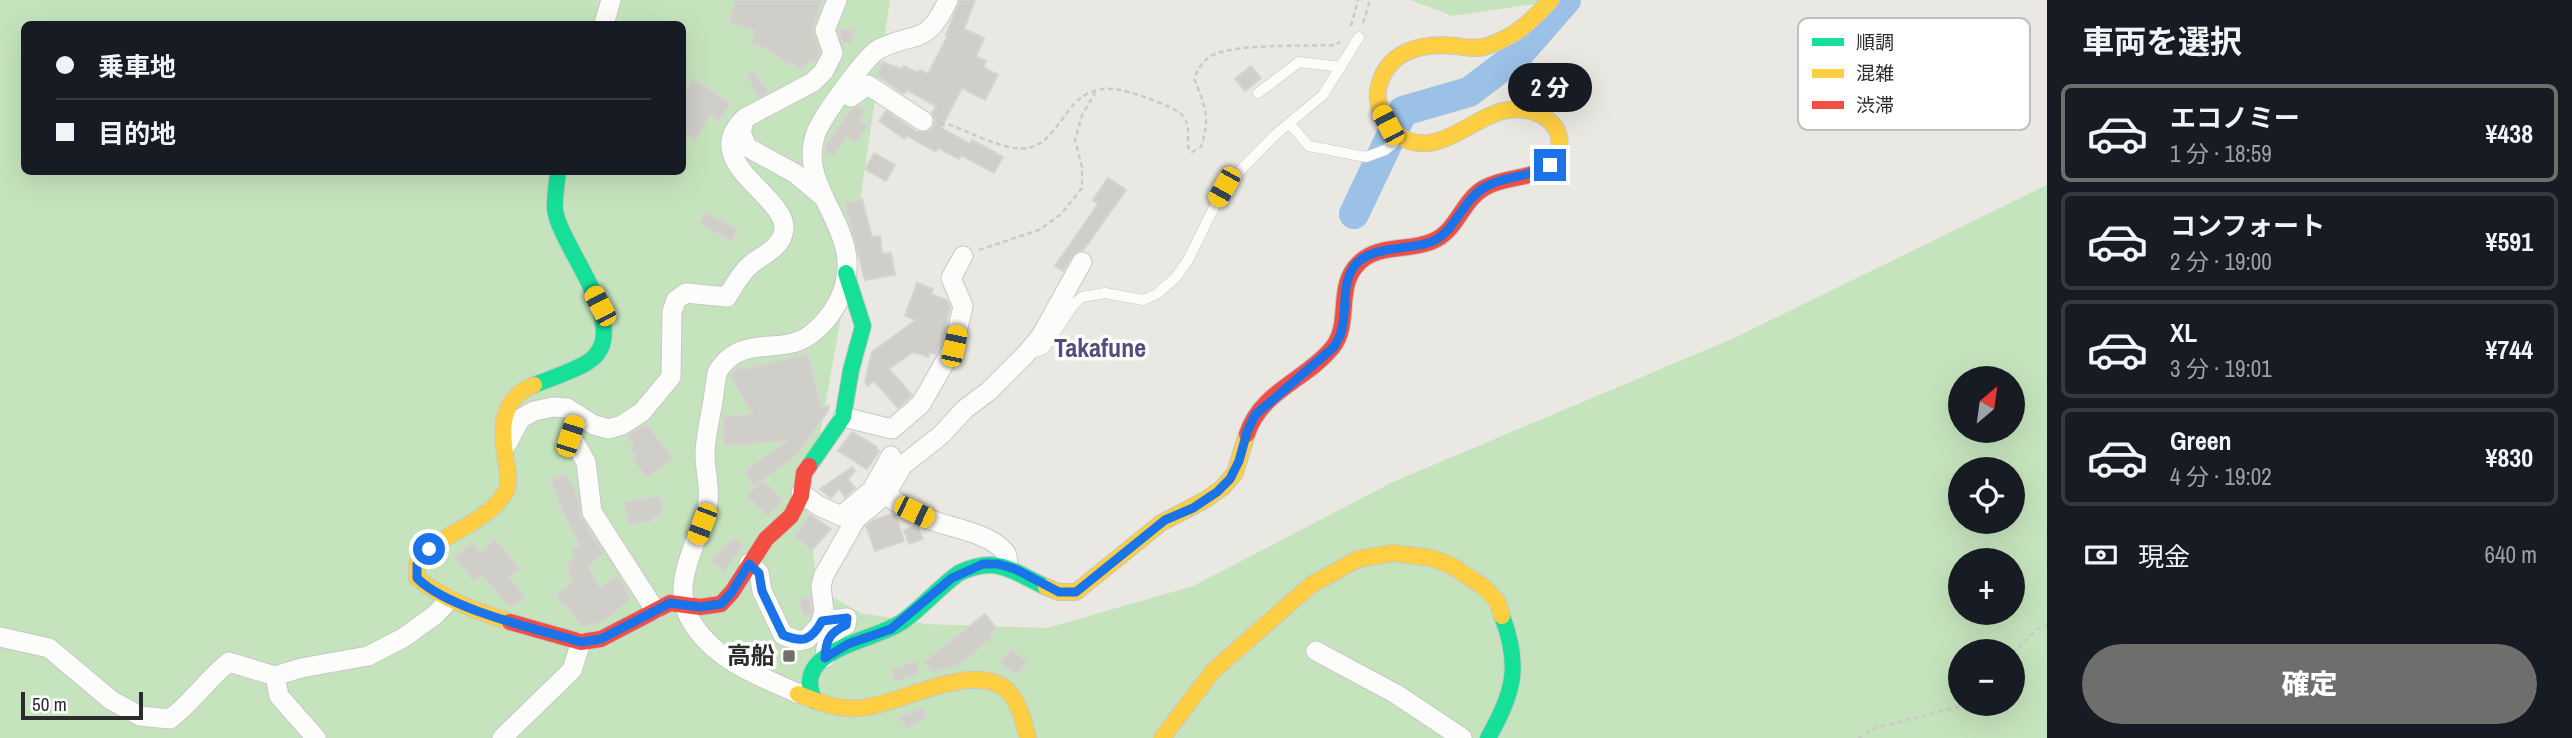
<!DOCTYPE html>
<html lang="ja">
<meta charset="utf-8">
<style>
body{margin:0;font-family:"Archivo Narrow","Noto Sans JP",sans-serif;background:#242831;color:#f1f3f6;height:100vh;display:flex;flex-direction:column;font-size:26px;white-space:nowrap}
*{box-sizing:border-box;margin:0}
p{font-size:23px;color:#9ea1a6}
.icon{flex:none;width:38px;height:38px;fill:none;stroke:currentColor;stroke-width:2;stroke-linecap:round;stroke-linejoin:round}
.map{position:relative;flex:1;overflow:hidden}
.sheet{display:flex;flex-direction:column;background:#171b24;width:525px}
.sheet>*{flex:none}
.guide{position:absolute;left:21px;top:21px;width:665px;height:154px;border-radius:10px;box-shadow:0 7px 28px #0002;display:grid;align-content:center;height:154px;padding:0 35px;background:#171b24}
.needle{width:46px;rotate:29deg}
.controls{position:absolute;left:1948px;top:366px;display:grid;gap:14px}
.controls a{display:grid;place-items:center;width:77px;height:77px;border-radius:50%;background:#171b24;box-shadow:0 7px 28px #0002;font-size:35px}
.scale{position:absolute;left:21px;bottom:18px;width:122px;box-sizing:border-box;padding-left:7px;border:4px solid #2c2c2c;border-top:0;font-size:19px;line-height:24px;white-space:nowrap;color:#2c2c2c;-webkit-text-stroke:5px #fff;paint-order:stroke}
.end{position:absolute;width:32px;height:32px;margin:-16px;border:9px solid #1a73e8;background:#fff;box-shadow:0 0 0 4px #fff}
.from{border-radius:50%}
.bubble{position:absolute;height:49px;border-radius:24px;background:#171b24;box-shadow:0 7px 28px #0002;font-size:23px;font-weight:800;line-height:49px;text-align:center}
.car{position:absolute;width:21px;height:42px;margin:-21px -10px;border-radius:9px;box-shadow:0 0 5px 2px #0007;background:linear-gradient(#f5c518 24%,#345 0 40%,#f5c518 0 76%,#345 0 86%,#f5c518 0)}
.guide b{display:flex;align-items:center;gap:24px;height:66px;font-size:26px}
.guide b+b{border-top:2px solid #363941}
.guide i{width:18px;height:18px;background:#f1f3f6}
ul{padding:0;list-style:none}
li{display:flex;align-items:center;gap:21px;height:98px;margin:0 14px 10px;padding:0 21px;border:4px solid #363941;border-radius:10px}
li div{flex:1}
li b{display:block;font-size:26px}
li em{font-style:normal;font-weight:800}
li.active{border-color:#6e6e6c}
li>.icon{width:63px;height:63px;stroke-width:1.5}
h2{padding:0 35px;font-size:32px;line-height:84px}
.pay{display:flex;align-items:center;gap:18px;height:77px;padding:0 35px;font-size:26px}
.pay p{margin-inline-start:auto}
.primary-button{display:flex;gap:14px;margin-top:auto;padding:14px 35px}
.primary-button a{flex:1;height:80px;border-radius:42px;background:#6e6e6c;color:#fff;font-size:28px;font-weight:800;line-height:80px;text-align:center}
main{display:flex;flex:1;min-height:0}
.map>svg:first-child{display:block}
</style>
<main>
<div class="map">
<svg width="2047" height="738" viewBox="0 0 2047 738">
<rect width="100%" height="100%" fill="#eae8e2"/>
<!-- green -->
<g fill="#c5e4bd" fill-rule="evenodd">
<path d="M0,0H890L851,261L807,507L818,589L861,613L926,624L1047,628L1193,586L1393,482L1734,338L2047,185V738H0ZM24,24H682V172H24ZM1960,378H2012V430H1960ZM1960,469H2012V522H1960ZM1960,560H2012V612H1960ZM1960,651H2012V704H1960Z"/>
<path d="M1411,0H1561L1452,16Z"/>
</g>
<g fill="none" stroke-linecap="round" stroke-linejoin="round">
<!-- river -->
<path stroke="#9bc1e6" stroke-width="30" d="M1354,214L1403,111L1469,92L1518,55L1566,0"/>
</g>
<!-- building -->
<g fill="#cfcec9" stroke="#d5d4ce" stroke-width="2">
<path d="M736,0H822L813,26V34L820,52L814,63L810,60L801,71L790,62L788,65L768,49L750,43L755,31L729,22Z"/>
<path d="M960,0H975L964,29L984,38L976,56L986,61L983,67L998,75L985,100L962,88L941,128L970,144L972,140L1003,157L994,173L961,155L959,159L938,148L936,152L906,135L905,139L879,121L886,111L917,132H928L933,128L935,121L932,113L936,106L907,90L904,94L876,75L883,62L902,69L904,66L918,73L920,70L928,74L948,35H946Z"/>
<path d="M839,29L854,30L852,43H842Z"/>
<path d="M1251,66L1261,78L1245,91L1235,79Z"/>
<path d="M754,71L768,92L757,98L747,74Z"/>
<path d="M693,79L731,103L719,121L710,115L695,140L682,132V96Z"/>
<path d="M858,107L865,111L859,120L868,126L855,143L847,136L833,156L825,150L826,144L851,109Z"/>
<path d="M874,153L895,165L886,181L865,169Z"/>
<path d="M1108,178L1126,190L1084,249L1072,256L1063,271L1055,266L1098,204L1093,200Z"/>
<path d="M862,199L872,237L880,236L882,254L891,253L895,275L865,280L845,203Z"/>
<path d="M705,213L738,229L732,241L699,224Z"/>
<path d="M917,283L933,289L931,294L947,300L950,307L942,342L935,354L929,352L928,357L913,352L889,369L912,395L898,408L874,381L867,386L865,382L872,352L916,320L905,316Z"/>
<path d="M808,354L821,407L829,406L828,411L796,456L762,480L782,498L778,506L768,516L747,496L762,480L754,486L744,472L787,441L724,446L723,416L752,414L730,375L742,365L744,369Z"/>
<path d="M647,424L673,459L647,478L632,458L635,456L629,447L634,444L628,436Z"/>
<path d="M852,432L877,447L876,449L879,451L867,469L838,451Z"/>
<path d="M852,467L855,471L848,479L855,488L845,497L839,489L831,498L820,489Z"/>
<path d="M567,474L578,497L581,518L604,554L587,566L600,588L618,575L631,599L608,618L596,624L582,626L565,604L563,606L556,594L574,581L567,571L570,568L566,564L576,557L572,551L580,545L563,512L551,480Z"/>
<path d="M660,496L663,512L650,521L629,525L624,502Z"/>
<path d="M809,514L831,529L812,550L794,535L802,527Z"/>
<path d="M892,514L896,516L904,541L875,551L866,526L874,520Z"/>
<path d="M914,526L918,528L923,539L909,544L904,530Z"/>
<path d="M734,538L743,546L724,572L711,561Z"/>
<path d="M495,539L520,569L509,577L525,597L513,606L507,604L482,575L474,581L454,557L472,543L480,552Z"/>
<path d="M810,597L812,611L810,615L804,617L799,600Z"/>
<path d="M985,614L997,629L991,634L993,636L959,665L933,672L924,662Z"/>
<path d="M1011,649L1027,661L1017,675L1000,662Z"/>
<path d="M915,661L920,673L896,682L891,670Z"/>
<path d="M922,708L927,717L907,729L899,717Z"/>
</g>
<g fill="none" stroke-linecap="round" stroke-linejoin="round">
<!-- lane casing -->
<g stroke="#c8c7c7" stroke-width="11">
<g id="lane">
<path d="M1258,93L1299,62L1341,67"/>
<path d="M1289,123L1309,146L1366,157L1385,150L1401,137"/>
<path d="M1032,353L1044,349L1074,304L1082,297L1105,293L1143,300L1157,294L1176,277L1188,260L1224,187L1275,135L1323,95L1359,37"/>
</g>
</g>
<!-- street casing -->
<g stroke="#c8c7c7" stroke-width="21">
<g id="street">
<path d="M604,24L611,0"/>
<path d="M844,90L851,97L868,85L923,121"/>
<path d="M822,196L796,174L747,147L741,132L745,118L813,82L824,71L833,53L825,30L837,0"/>
<path d="M577,416L571,436L586,462L592,512L655,610"/>
<path d="M843,417L892,429L921,404L954,346L963,306L951,278L963,256"/>
<path d="M507,444L520,419L534,411L553,407L567,408L594,425L609,429L622,425L642,412L671,377L672,312L676,300L686,293L727,297C733,287 740,275 748,267C759,256 778,251 783,234C795,198 695,164 745,118"/>
<path d="M801,493L819,506L841,516L872,490L891,456"/>
<path d="M886,494C900,506 916,515 934,521C953,528 990,534 1004,551C1008,555 1008,561 1007,566"/>
<path d="M749,563L759,573L762,591L783,635L799,641L807,639L820,625L824,612L821,586L824,575L856,519L886,494L903,465L941,435L965,409L989,391L1025,355L1041,336L1082,262"/>
<path d="M822,621L847,618L846,625C829,633 826,640 825,658"/>
<path d="M0,637L49,648L111,700L140,716L170,719C193,702 207,679 229,662L275,676L301,668L368,656L403,638L435,615L449,600"/>
<path d="M1316,651L1396,694L1462,738"/>
<path d="M275,676L279,696L316,738"/>
<path d="M797,693C757,675 712,659 690,619C669,581 701,539 708,502C710,485 705,471 705,454C705,436 713,407 715,386C716,382 716,375 718,371C720,367 725,362 728,359C749,341 776,350 799,341C816,334 831,316 839,300C872,232 794,192 816,133C822,117 865,57 879,49C916,30 926,48 948,0"/>
<path d="M502,738L572,670L581,642"/>
</g>
</g>
<!-- fast casing -->
<g stroke="#c8c7c7" stroke-width="18">
<g id="fast">
<path d="M534,385C551,378 572,372 588,362C636,331 561,249 555,210C554,198 557,184 558,172"/>
<path d="M809,466L843,417L851,370L863,326L846,273"/>
<path d="M815,701C789,649 873,642 902,622C922,608 938,588 959,573C998,555 1011,571 1046,587"/>
<path d="M1488,738C1514,693 1521,666 1502,616"/>
</g>
</g>
<!-- slow casing -->
<g stroke="#c8c7c7" stroke-width="18">
<g id="slow">
<path d="M1551,0C1530,22 1517,36 1487,46C1476,50 1466,47 1455,46C1425,43 1391,49 1380,82C1375,96 1379,112 1387,123C1397,137 1411,145 1429,143C1468,137 1496,95 1539,114C1548,118 1557,126 1559,137C1561,146 1558,154 1553,162"/>
<path d="M1046,587L1059,592H1076L1161,523L1205,500L1222,488L1235,473L1247,434"/>
<path d="M510,622C477,611 444,600 417,578C417,573 416,567 418,562C432,536 485,526 505,493C510,485 508,477 507,468C502,434 496,401 534,385"/>
<path d="M798,694C818,702 838,710 861,708C900,705 978,657 1010,693C1020,706 1024,723 1028,738"/>
<path d="M1162,738L1213,671L1311,585L1358,559L1394,553L1432,558L1452,566L1484,587L1497,601L1502,616"/>
</g>
</g>
<!-- jam casing -->
<g stroke="#c8c7c7" stroke-width="18">
<g id="jam">
<path d="M1247,434C1261,391 1306,380 1332,348C1352,324 1335,287 1358,264C1377,243 1409,252 1433,241C1457,231 1462,201 1484,188C1506,175 1534,181 1553,162"/>
<path d="M510,622L581,642L601,639L670,603L700,607L721,604L732,592L766,539L791,516L801,496L804,473L809,466"/>
</g>
</g>
<!-- path -->
<g stroke="#cacac9" stroke-width="2.5" stroke-dasharray="5 3.5" stroke-linecap="butt">
<path d="M1363,23L1370,0"/>
<path d="M1351,26L1358,0"/>
<path d="M940,124L950,125C970,132 1007,152 1028,148C1054,143 1062,111 1082,97C1090,91 1103,88 1113,89C1125,89 1177,107 1183,116C1190,125 1188,136 1188,147L1192,152L1201,147C1211,116 1205,107 1194,78C1199,68 1203,59 1215,54C1239,44 1306,46 1335,45L1340,42"/>
<path d="M979,250L1039,230L1060,215L1082,188V167L1075,140L1082,115L1095,93"/>
<path d="M2012,654L2036,630L2047,625"/>
<path d="M1858,738L1875,728L1970,704"/>
</g>
<!-- lane -->
<use href="#lane" stroke="#fcfcfb" stroke-width="10"/>
<!-- street -->
<use href="#street" stroke="#fcfcfb" stroke-width="19"/>
<!-- fast -->
<use href="#fast" stroke="#16e098" stroke-width="16"/>
<!-- slow -->
<use href="#slow" stroke="#ffcf43" stroke-width="16"/>
<!-- jam -->
<use href="#jam" stroke="#f24e42" stroke-width="16"/>
</g>
<g fill="none" stroke-linecap="round" stroke-linejoin="round">
<!-- route -->
<path stroke="#1a73e8" stroke-width="9" d="M429,549L417,564V578C447,609 537,629 581,642L601,639L670,603L700,607L721,604L732,592L749,564L759,573L762,591L783,635C803,643 811,641 822,621L847,618L846,625C829,633 826,640 825,658L848,644L891,629L952,578L983,564H998L1015,569L1059,592H1076L1165,520L1193,508L1217,492L1230,479L1239,461L1247,432L1255,415L1334,347C1336,342 1340,337 1341,332C1348,311 1340,282 1356,264C1373,246 1405,250 1428,243C1454,236 1461,201 1485,187C1505,175 1530,178 1550,165"/>
</g>
<!-- markers -->
<rect fill="#6e6e6c" stroke="#fff" stroke-width="2.5" x="782" y="649" width="14" height="14" rx="3.5"/>
<g text-anchor="middle" stroke-width="7" stroke-linejoin="round" paint-order="stroke">
<!-- poi labels -->
<g font-size="24" font-weight="bold" fill="#2c2c2c" stroke="#fff" text-anchor="end">
<text x="775" y="664">高船</text>
</g>
<!-- neighbourhood labels -->
<g font-size="26" font-weight="bold" fill="#514e7b" stroke="#fff">
<text x="1100" y="357">Takafune</text>
</g>
</g>
<!-- legend -->
<rect x="1798" y="18" width="232" height="112" rx="10" fill="#fff" stroke="#c0c0c0" stroke-width="2"/>
<rect x="1812" y="38" width="32" height="8" fill="#16e098"/>
<rect x="1812" y="69" width="32" height="9" fill="#ffcf43"/>
<rect x="1812" y="101" width="32" height="8" fill="#f24e42"/>
<g font-size="19" fill="#2c2c2c">
<text x="1856" y="49">順調</text>
<text x="1856" y="80">混雑</text>
<text x="1856" y="112">渋滞</text>
</g>
</svg>
<div class="controls">
<a><svg class="needle" viewBox="-14 -14 28 28"><path d="M0-13l5 13h-10z" fill="#e53935"/><path d="M0 13l5-13h-10z" fill="#9ea1a6"/></svg></a>
<a><svg class="icon" aria-label="locate" viewBox="0 0 24 24"><circle cx="12" cy="12" r="6"/><path d="M12 2v4M12 18v4M2 12h4M18 12h4"/></svg></a>
<a>+</a>
<a>−</a>
</div>
<div class="scale">50 m</div>
<i class="end from" style="left:429px;top:549px"></i>
<i class="end" style="left:1550px;top:165px"></i>
<div class="bubble" style="left:1508px;top:63px;width:84px">2 分</div>
<i class="car" style="left:1388px;top:125px;rotate:332deg"></i>
<i class="car" style="left:1224px;top:187px;rotate:209deg"></i>
<i class="car" style="left:600px;top:306px;rotate:332deg"></i>
<i class="car" style="left:954px;top:346px;rotate:12deg"></i>
<i class="car" style="left:570px;top:436px;rotate:18deg"></i>
<i class="car" style="left:914px;top:512px;rotate:116deg"></i>
<i class="car" style="left:702px;top:524px;rotate:201deg"></i>
<div class="guide">
<b><i class="from"></i>乗車地</b>
<b><i></i>目的地</b>
</div>
</div>
<section class="sheet">
<h2>車両を選択</h2>
<ul>
<li class="active"><svg class="icon" aria-label="car" viewBox="0 0 24 24"><path d="M5 17H2v-5l4-1 3-4h7l3 4 3 1v5h-3M9 17h6M6 11h13"/><circle cx="7" cy="17" r="2"/><circle cx="17" cy="17" r="2"/></svg><div><b>エコノミー</b><p>1 分 · 18:59</p></div><em>¥438</em></li>
<li><svg class="icon" aria-label="car" viewBox="0 0 24 24"><path d="M5 17H2v-5l4-1 3-4h7l3 4 3 1v5h-3M9 17h6M6 11h13"/><circle cx="7" cy="17" r="2"/><circle cx="17" cy="17" r="2"/></svg><div><b>コンフォート</b><p>2 分 · 19:00</p></div><em>¥591</em></li>
<li><svg class="icon" aria-label="car" viewBox="0 0 24 24"><path d="M5 17H2v-5l4-1 3-4h7l3 4 3 1v5h-3M9 17h6M6 11h13"/><circle cx="7" cy="17" r="2"/><circle cx="17" cy="17" r="2"/></svg><div><b>XL</b><p>3 分 · 19:01</p></div><em>¥744</em></li>
<li><svg class="icon" aria-label="car" viewBox="0 0 24 24"><path d="M5 17H2v-5l4-1 3-4h7l3 4 3 1v5h-3M9 17h6M6 11h13"/><circle cx="7" cy="17" r="2"/><circle cx="17" cy="17" r="2"/></svg><div><b>Green</b><p>4 分 · 19:02</p></div><em>¥830</em></li>
</ul>
<div class="pay"><svg class="icon" aria-label="cash" viewBox="0 0 24 24"><path d="M3 7h18v10H3z"/><circle cx="12" cy="12" r="2"/></svg>現金<p>640 m</p></div>
<div class="primary-button"><a>確定</a></div>
</section>
</main>
